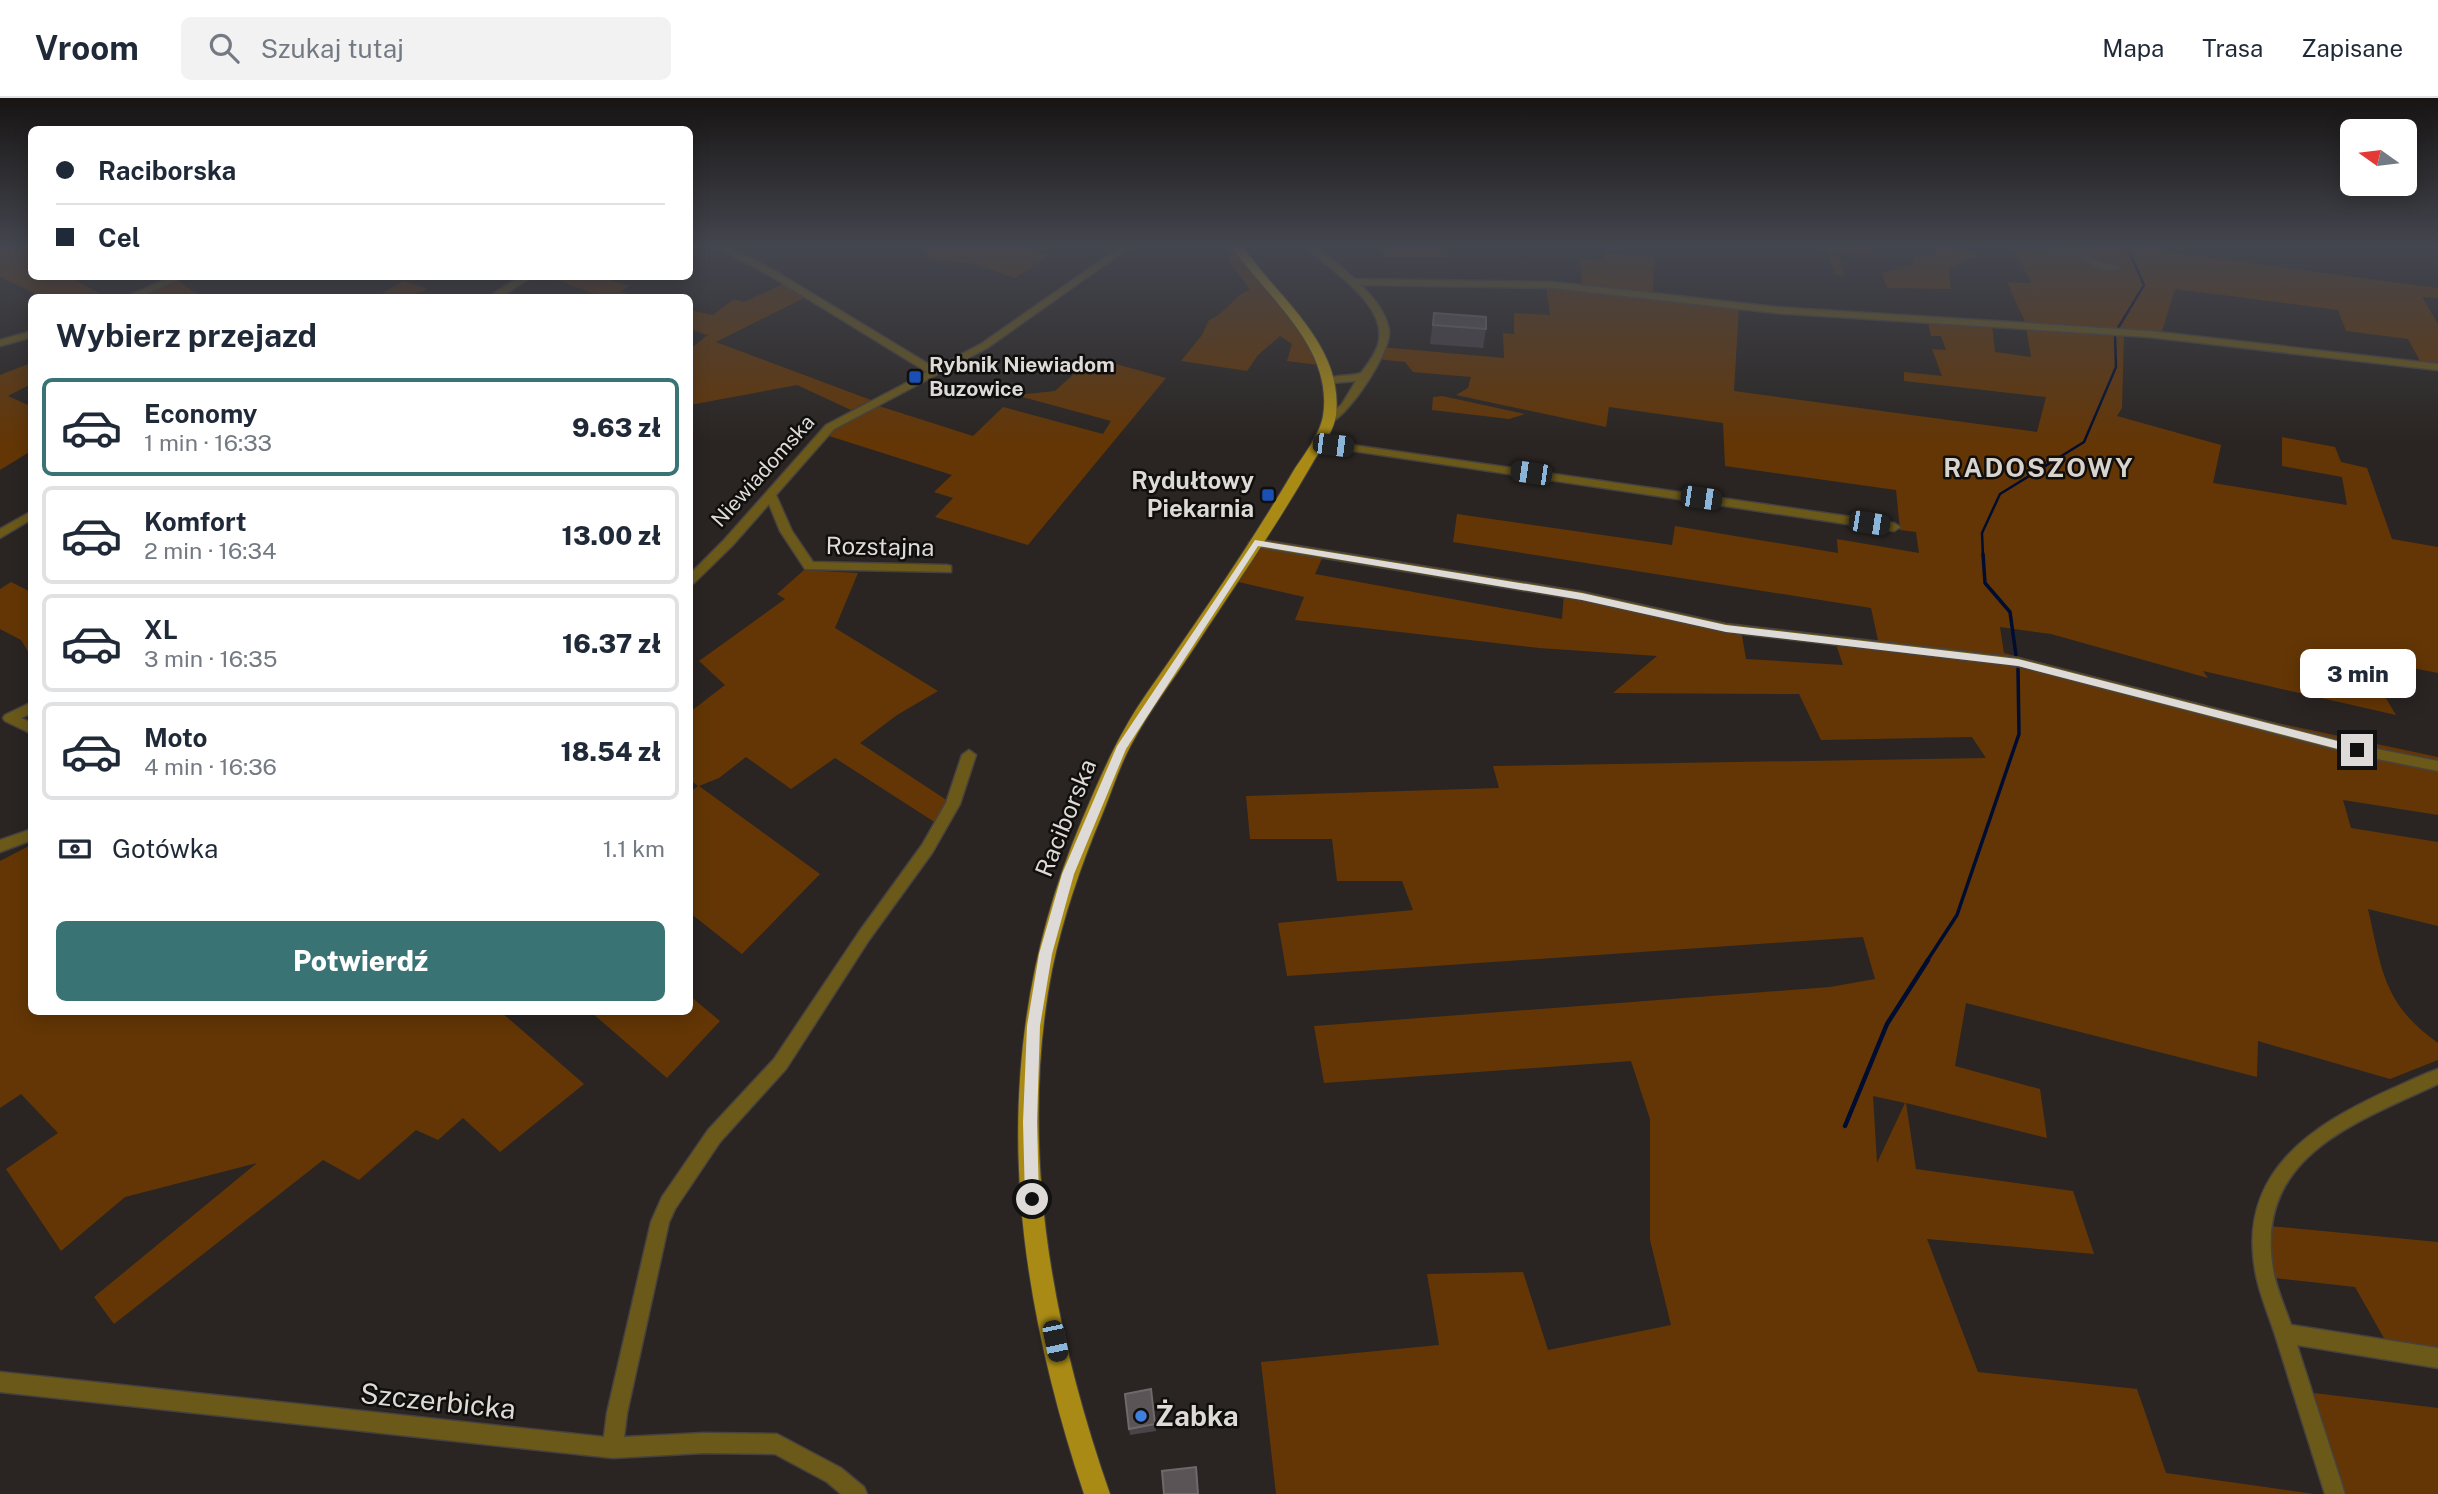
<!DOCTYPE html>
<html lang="pl">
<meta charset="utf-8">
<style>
body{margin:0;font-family:"Public Sans",sans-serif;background:#f2f2f3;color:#1f2937;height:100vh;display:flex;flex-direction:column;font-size:26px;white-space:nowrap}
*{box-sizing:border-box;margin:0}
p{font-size:23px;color:#747a83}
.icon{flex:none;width:38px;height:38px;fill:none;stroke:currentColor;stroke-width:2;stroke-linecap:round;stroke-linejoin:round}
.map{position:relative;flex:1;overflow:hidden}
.panel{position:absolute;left:28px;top:196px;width:665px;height:721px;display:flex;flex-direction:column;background:#fff;border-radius:10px;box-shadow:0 4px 18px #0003}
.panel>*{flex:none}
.top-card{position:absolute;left:28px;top:28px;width:665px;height:154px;border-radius:10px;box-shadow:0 4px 18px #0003;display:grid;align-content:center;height:154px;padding:0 28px;background:#fff}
.needle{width:46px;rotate:284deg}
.tools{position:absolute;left:2340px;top:21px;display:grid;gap:14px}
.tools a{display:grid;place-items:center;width:77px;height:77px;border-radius:10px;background:#fff;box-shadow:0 4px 18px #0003;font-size:35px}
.end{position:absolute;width:32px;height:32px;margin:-16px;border:9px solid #dddad7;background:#111;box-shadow:0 0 0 4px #111}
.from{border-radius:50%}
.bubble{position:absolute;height:49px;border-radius:10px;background:#fff;box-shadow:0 4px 18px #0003;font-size:23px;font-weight:800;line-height:49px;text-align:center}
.car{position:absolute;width:21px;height:42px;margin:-21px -10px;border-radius:9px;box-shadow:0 0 5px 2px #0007;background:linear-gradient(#222 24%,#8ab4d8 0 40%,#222 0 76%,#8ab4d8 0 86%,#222 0)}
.top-card b{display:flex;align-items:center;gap:24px;height:66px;font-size:26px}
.top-card b+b{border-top:2px solid #e0e1e3}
.top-card i{width:18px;height:18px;background:#1f2937}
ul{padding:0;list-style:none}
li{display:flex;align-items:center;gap:21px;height:98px;margin:0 14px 10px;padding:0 14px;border:4px solid #e0e1e3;border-radius:10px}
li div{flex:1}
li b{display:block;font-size:26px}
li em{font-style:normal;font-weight:800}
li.current{border-color:#3a7373}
li>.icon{width:63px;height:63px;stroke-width:1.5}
h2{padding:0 28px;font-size:32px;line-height:84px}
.pay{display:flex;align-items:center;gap:18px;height:77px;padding:0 28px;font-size:26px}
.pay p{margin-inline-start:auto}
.primary-button{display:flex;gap:14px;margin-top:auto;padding:14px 28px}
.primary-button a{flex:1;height:80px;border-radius:10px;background:#3a7373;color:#fff;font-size:28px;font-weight:800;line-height:80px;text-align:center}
header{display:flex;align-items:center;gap:42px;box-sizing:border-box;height:98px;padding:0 35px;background:#fff;border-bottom:2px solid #e0e1e3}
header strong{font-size:33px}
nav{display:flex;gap:38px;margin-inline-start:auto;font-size:24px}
.search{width:490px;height:63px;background:#f2f2f3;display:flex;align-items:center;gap:18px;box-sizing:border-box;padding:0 24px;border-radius:10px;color:#747a83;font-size:26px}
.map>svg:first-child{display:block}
</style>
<header>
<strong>Vroom</strong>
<div class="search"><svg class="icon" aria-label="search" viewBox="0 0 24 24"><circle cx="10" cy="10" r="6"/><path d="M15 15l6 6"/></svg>Szukaj tutaj</div>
<nav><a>Mapa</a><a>Trasa</a><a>Zapisane</a></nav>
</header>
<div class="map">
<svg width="2438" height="1396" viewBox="0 0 2438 1396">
<rect width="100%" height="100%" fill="#2a2522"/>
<!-- green -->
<g fill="#643605" fill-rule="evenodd">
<path d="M0,149H31L32,178L73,179L71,180L106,199H43L0,179Z"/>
<path d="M925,149H1026L1049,157L1015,180L971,165L929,161Z"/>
<path d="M1227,149H1232L1303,237L1319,267L1287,263L1292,246L1280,238L1258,257L1247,273L1181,263L1202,237L1209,222C1226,216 1236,195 1250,192L1229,162L1231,156Z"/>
<path d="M1381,149H1450L1446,151L1449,159H1385Z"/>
<path d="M1816,149H1872L1873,157L1838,154L1844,178L1835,176L1828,152Z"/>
<path d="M1937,149L1983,155L1949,170L1951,191L1887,190L1882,175L1912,167L1915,159L1934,157Z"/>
<path d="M2063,149H2162L2166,154L2438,190V200L2422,199L2438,226V266L2420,263L2408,241L2346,233L2338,212L2175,191L2161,237L2124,238L2122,310L2117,318L2221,347L2213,385L2347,407L2342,379L2282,368V339L2335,349L2341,364L2367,370L2392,441L2438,449V575L2367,561L2388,589L2378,587L2396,617L2203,573L2208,580L2051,536L2000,529L2004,555L2263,622L2438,659V717L2343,702L2351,730L2438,744V828L2368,811C2382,872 2383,906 2438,945V962L2390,981L2258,943L2257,979L1966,905L1955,968L2040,991L2047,1040L1906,1005L1916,1071L2073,1093L2094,1156L1927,1141L1978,1274L2137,1291L2166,1375L2314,1396H1276L1261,1264L1439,1247L1427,1176L1523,1174L1548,1252L1671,1227L1650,1142V1021L1631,963L1324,985L1314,928L1830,889L1875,881L1863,839L1287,878L1278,825L1413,812L1402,783H1337L1332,741H1250L1246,698L1499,690L1493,668L1986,660L1972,639L1821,642L1799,596L1613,595L1657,558L1539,550L1295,522L1304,499L1230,482L1255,445L1325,454L1315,476L1562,521L1564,495L1741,532L1746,561L1843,567L1835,543L1879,547L1871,510L1453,444L1457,416L1672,447L1675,428L1838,455L1837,441L1919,455L1916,434L1900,432L1896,392L1725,368L1723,325L1609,309L1606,329L1456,297L1468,290L1471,279L1413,274L1405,264L1376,261L1381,249L1504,260L1503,235L1514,236V215L1550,217L1546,187L1739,208L1734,293L2037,334L2046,299L1904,283V274L1942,278L1932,251L1946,252L1941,238H1931L1928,224L1992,227L1995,254L2031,259L2025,224L2007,184L2032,185L2013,151L2069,156ZM1873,998L1905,1005L1877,1065Z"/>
<path d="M1605,155L1654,160L1653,194L1582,187L1581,162L1603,163Z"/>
<path d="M549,179H601L629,188L620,194L641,199H603Z"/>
<path d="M178,183L202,199H152L144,195Z"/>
<path d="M404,183L428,191C408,198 404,203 382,195Z"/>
<path d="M785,185L804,200L716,244L871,302L851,312L797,287L690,307V251L710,235L706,237L690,231V212L713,217L734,201L744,204Z"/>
<path d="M1102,262L1166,280L1028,447L935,419L953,400L934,394L952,377L826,337L838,327L879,308L973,338L1003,309L1103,336L1111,323L1015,297L1055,293L1075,275Z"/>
<path d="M31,265V286L8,298L28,307L31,305V353L0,372V277Z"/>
<path d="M1442,298L1525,316L1509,321L1432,312L1433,299Z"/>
<path d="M804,472L858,475L835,530L938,593L897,617L860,645L948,703L936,725L835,660L791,691L746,659L719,680L699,688L820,776L742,856L690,815V694L698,688L690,682V614L725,587L699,563L785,501L777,496Z"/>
<path d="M11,484L31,494V558L21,542L0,531V491Z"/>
<path d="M31,747L32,914H501L584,986L500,1054L463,1020L438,1042L416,1032L359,1082L323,1062L114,1226L94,1199L257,1065L125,1099L61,1153L6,1071L58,1035L21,996L0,1010V763Z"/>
<path d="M690,898L720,923L667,980L591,914H690Z"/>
<path d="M2269,1128L2438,1144V1253L2389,1249L2355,1189L2275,1180L2267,1148Z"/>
<path d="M2314,1295L2438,1310V1396H2344Z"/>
</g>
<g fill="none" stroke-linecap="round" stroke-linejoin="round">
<!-- stream-far2 -->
<g stroke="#000d30" stroke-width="2.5">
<path d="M2118,230L2144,187L2127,149"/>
<path d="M1983,458L1982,435L2000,396L2084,344L2116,269L2115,237"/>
</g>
<!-- stream-far1 -->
<g stroke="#000d30" stroke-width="3.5">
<path d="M1983,456L1985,485L2010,514L2016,557"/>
<path d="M1927,863L1957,817L2019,636L2018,571"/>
</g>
<!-- stream -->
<path stroke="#000d30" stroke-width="4.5" d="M1845,1028L1887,926L1928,862"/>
<!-- minor casing -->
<g stroke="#47423f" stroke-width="3">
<g id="minor">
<path d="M717,149H729L775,173L935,270L981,246L1120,149H1130L987,250L834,331L776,397L792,433L813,464L947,467L951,468V474L805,471L780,433L769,406L732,448L694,485L690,486V476L724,442L826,327L927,274L769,177Z"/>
<path d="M1307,149H1317L1355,181L1553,184L1776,209L2149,233L2438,266V272L2149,239L1776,215L1553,190L1361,187C1373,199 1387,215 1389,233C1391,254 1349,318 1329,325L1324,322L1342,306L1356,283L1330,285L1325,282C1334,276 1350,279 1361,275C1367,267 1375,257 1378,247C1390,207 1330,173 1307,149Z"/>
<path d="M2027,149L2080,152L2100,164L2120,169L2115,172L2094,168L2078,157Z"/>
<path d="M173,178H186L137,200H123Z"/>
<path d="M521,178H533L499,200H487Z"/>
<path d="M32,233V239L0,248V242Z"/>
<path d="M1317,342L1894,425L1900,429L1894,433L1313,347V343Z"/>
<path d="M32,413V421L0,440V431Z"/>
<path d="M1255,441L1582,494L1726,526L2018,560L2357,647L2438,663V673L2357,657L2018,568L1726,534L1582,502L1251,448L1249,445Z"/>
<path d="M32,604V615L21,620L32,625V636L5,623L3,620L5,617Z"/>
<path d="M969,652L976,657L960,706L932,755L869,842L786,971L720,1044L675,1111L669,1124L627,1315L624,1339L704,1335L777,1336L841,1370L864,1389L867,1396H841L827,1384L775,1356L704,1355L613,1360L0,1294V1274L604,1339L607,1315L651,1124L662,1099L708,1032L774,961L859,834L922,747L946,705L962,657Z"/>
<path d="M32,731V742L0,754V742Z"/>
<path d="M2438,971V986C2355,1025 2254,1058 2273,1171C2276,1190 2285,1209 2291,1227L2438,1250V1270L2297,1247L2345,1396H2325C2309,1345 2293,1294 2277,1243C2270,1220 2259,1196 2255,1172C2238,1074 2312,1027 2389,992C2405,985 2421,977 2438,971Z"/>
</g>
</g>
<!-- primary casing -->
<g stroke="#47423f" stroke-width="2">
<path id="primary" d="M1232,149H1243C1279,201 1344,247 1336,317C1334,333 1320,352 1312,366C1276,429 1234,489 1194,550C1173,582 1149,613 1131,647C1119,669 1112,693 1102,717C1081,767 1063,819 1052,872C1018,1048 1052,1230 1110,1396H1084C1008,1167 986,949 1082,722C1101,677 1119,635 1147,595C1198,522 1249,449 1294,372C1304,357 1320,336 1323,318C1334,249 1267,200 1232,149Z"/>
</g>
<!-- minor -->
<use href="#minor" fill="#6b5919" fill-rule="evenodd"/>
<!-- primary -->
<use href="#primary" fill="#a88a15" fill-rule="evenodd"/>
</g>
<!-- wall -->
<g fill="#4a4448">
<path d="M1434,215L1486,231L1483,250L1430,246Z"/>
<path d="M1151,1291L1156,1333L1130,1337L1129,1331Z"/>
</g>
<!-- building -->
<g fill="#5a5457" stroke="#6e696b" stroke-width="2">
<path d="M1434,215L1486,219V231L1433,227Z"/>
<path d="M1151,1291L1155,1326L1129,1331L1125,1296Z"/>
<path d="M1196,1369L1198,1396H1164L1162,1373Z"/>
</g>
<!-- sky -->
<linearGradient id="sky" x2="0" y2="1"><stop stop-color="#171413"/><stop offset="0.43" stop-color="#44464f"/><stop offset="1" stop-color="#44464f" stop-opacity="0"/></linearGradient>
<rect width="2438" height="345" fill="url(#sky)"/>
<!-- route -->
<path fill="#dddad7" d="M1255,442L1582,495L1726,527L2018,561L2357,648L2362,652L2357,656L2018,568L1726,534L1582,502L1258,448L1126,651L1074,776L1052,856L1040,928L1037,1024L1039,1101L1032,1108L1025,1101L1023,1024L1027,928L1039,856L1062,776L1117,648Z"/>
<!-- markers -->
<g fill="#1a4fb4" stroke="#110f0d" stroke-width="2.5">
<rect x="908" y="272" width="14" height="14" rx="3.5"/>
<rect x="1261" y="390" width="14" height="14" rx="3.5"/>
</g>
<circle fill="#3f7fe0" stroke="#110f0d" stroke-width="2.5" cx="1141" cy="1318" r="7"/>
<g text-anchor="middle" stroke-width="5" stroke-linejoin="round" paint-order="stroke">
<!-- far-poi labels -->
<g font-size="21" font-weight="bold" fill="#dddad7" stroke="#110f0d" text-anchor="start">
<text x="929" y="274">Rybnik Niewiadom<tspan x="929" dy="24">Buzowice</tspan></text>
</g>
<!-- far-street labels -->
<g font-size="21" fill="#dddad7" stroke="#110f0d">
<text transform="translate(763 373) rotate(-48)" y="7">Niewiadomska</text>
</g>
<!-- poi labels -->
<g font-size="24" font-weight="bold" fill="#dddad7" stroke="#110f0d" text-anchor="end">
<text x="1254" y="391">Rydułtowy<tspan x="1254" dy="28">Piekarnia</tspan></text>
</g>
<!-- street labels -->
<g font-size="24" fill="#dddad7" stroke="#110f0d">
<text transform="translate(880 449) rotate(1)" y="8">Rozstajna</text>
<text transform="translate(1066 720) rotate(-68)" y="8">Raciborska</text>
</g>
<!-- far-district labels -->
<g font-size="26" font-weight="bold" letter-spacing="2" fill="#d9d3ce" stroke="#110f0d">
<text x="2039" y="379">RADOSZOWY</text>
</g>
<!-- near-street labels -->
<g font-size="28" fill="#dddad7" stroke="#110f0d">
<text transform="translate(438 1303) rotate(6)" y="10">Szczerbicka</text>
</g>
<!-- near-poi labels -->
<g font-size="28" font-weight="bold" fill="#dddad7" stroke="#110f0d" text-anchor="start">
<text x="1155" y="1328">Żabka</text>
</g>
</g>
</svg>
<div class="tools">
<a><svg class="needle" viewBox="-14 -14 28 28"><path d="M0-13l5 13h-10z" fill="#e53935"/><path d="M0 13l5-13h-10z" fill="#747a83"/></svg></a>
</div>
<i class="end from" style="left:1032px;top:1101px"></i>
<i class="end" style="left:2357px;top:652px"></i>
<div class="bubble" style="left:2300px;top:551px;width:116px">3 min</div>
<i class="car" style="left:1333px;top:347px;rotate:97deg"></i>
<i class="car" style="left:1531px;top:375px;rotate:278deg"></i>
<i class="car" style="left:1701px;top:400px;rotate:98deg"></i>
<i class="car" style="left:1869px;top:425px;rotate:99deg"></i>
<i class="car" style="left:1055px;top:1243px;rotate:168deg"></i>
<div class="top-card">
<b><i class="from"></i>Raciborska</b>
<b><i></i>Cel</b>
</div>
<section class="panel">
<h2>Wybierz przejazd</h2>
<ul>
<li class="current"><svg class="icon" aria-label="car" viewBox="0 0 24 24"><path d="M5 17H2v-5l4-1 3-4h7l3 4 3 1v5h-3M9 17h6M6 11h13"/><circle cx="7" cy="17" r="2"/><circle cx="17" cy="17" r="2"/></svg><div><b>Economy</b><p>1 min · 16:33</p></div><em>9.63 zł</em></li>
<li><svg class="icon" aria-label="car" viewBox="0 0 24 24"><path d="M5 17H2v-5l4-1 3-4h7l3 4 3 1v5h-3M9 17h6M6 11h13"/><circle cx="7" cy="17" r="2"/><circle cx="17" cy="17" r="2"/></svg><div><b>Komfort</b><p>2 min · 16:34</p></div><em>13.00 zł</em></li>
<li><svg class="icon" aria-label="car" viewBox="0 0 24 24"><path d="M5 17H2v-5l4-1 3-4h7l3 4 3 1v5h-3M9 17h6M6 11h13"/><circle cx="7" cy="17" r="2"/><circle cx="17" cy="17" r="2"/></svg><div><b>XL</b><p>3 min · 16:35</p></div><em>16.37 zł</em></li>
<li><svg class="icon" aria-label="car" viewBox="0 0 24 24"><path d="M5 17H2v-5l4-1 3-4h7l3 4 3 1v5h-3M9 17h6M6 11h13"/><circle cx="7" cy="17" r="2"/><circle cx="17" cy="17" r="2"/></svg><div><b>Moto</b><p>4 min · 16:36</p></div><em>18.54 zł</em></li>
</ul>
<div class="pay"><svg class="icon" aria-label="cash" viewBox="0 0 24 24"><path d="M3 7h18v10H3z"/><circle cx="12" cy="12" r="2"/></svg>Gotówka<p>1.1 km</p></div>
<div class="primary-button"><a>Potwierdź</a></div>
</section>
</div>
